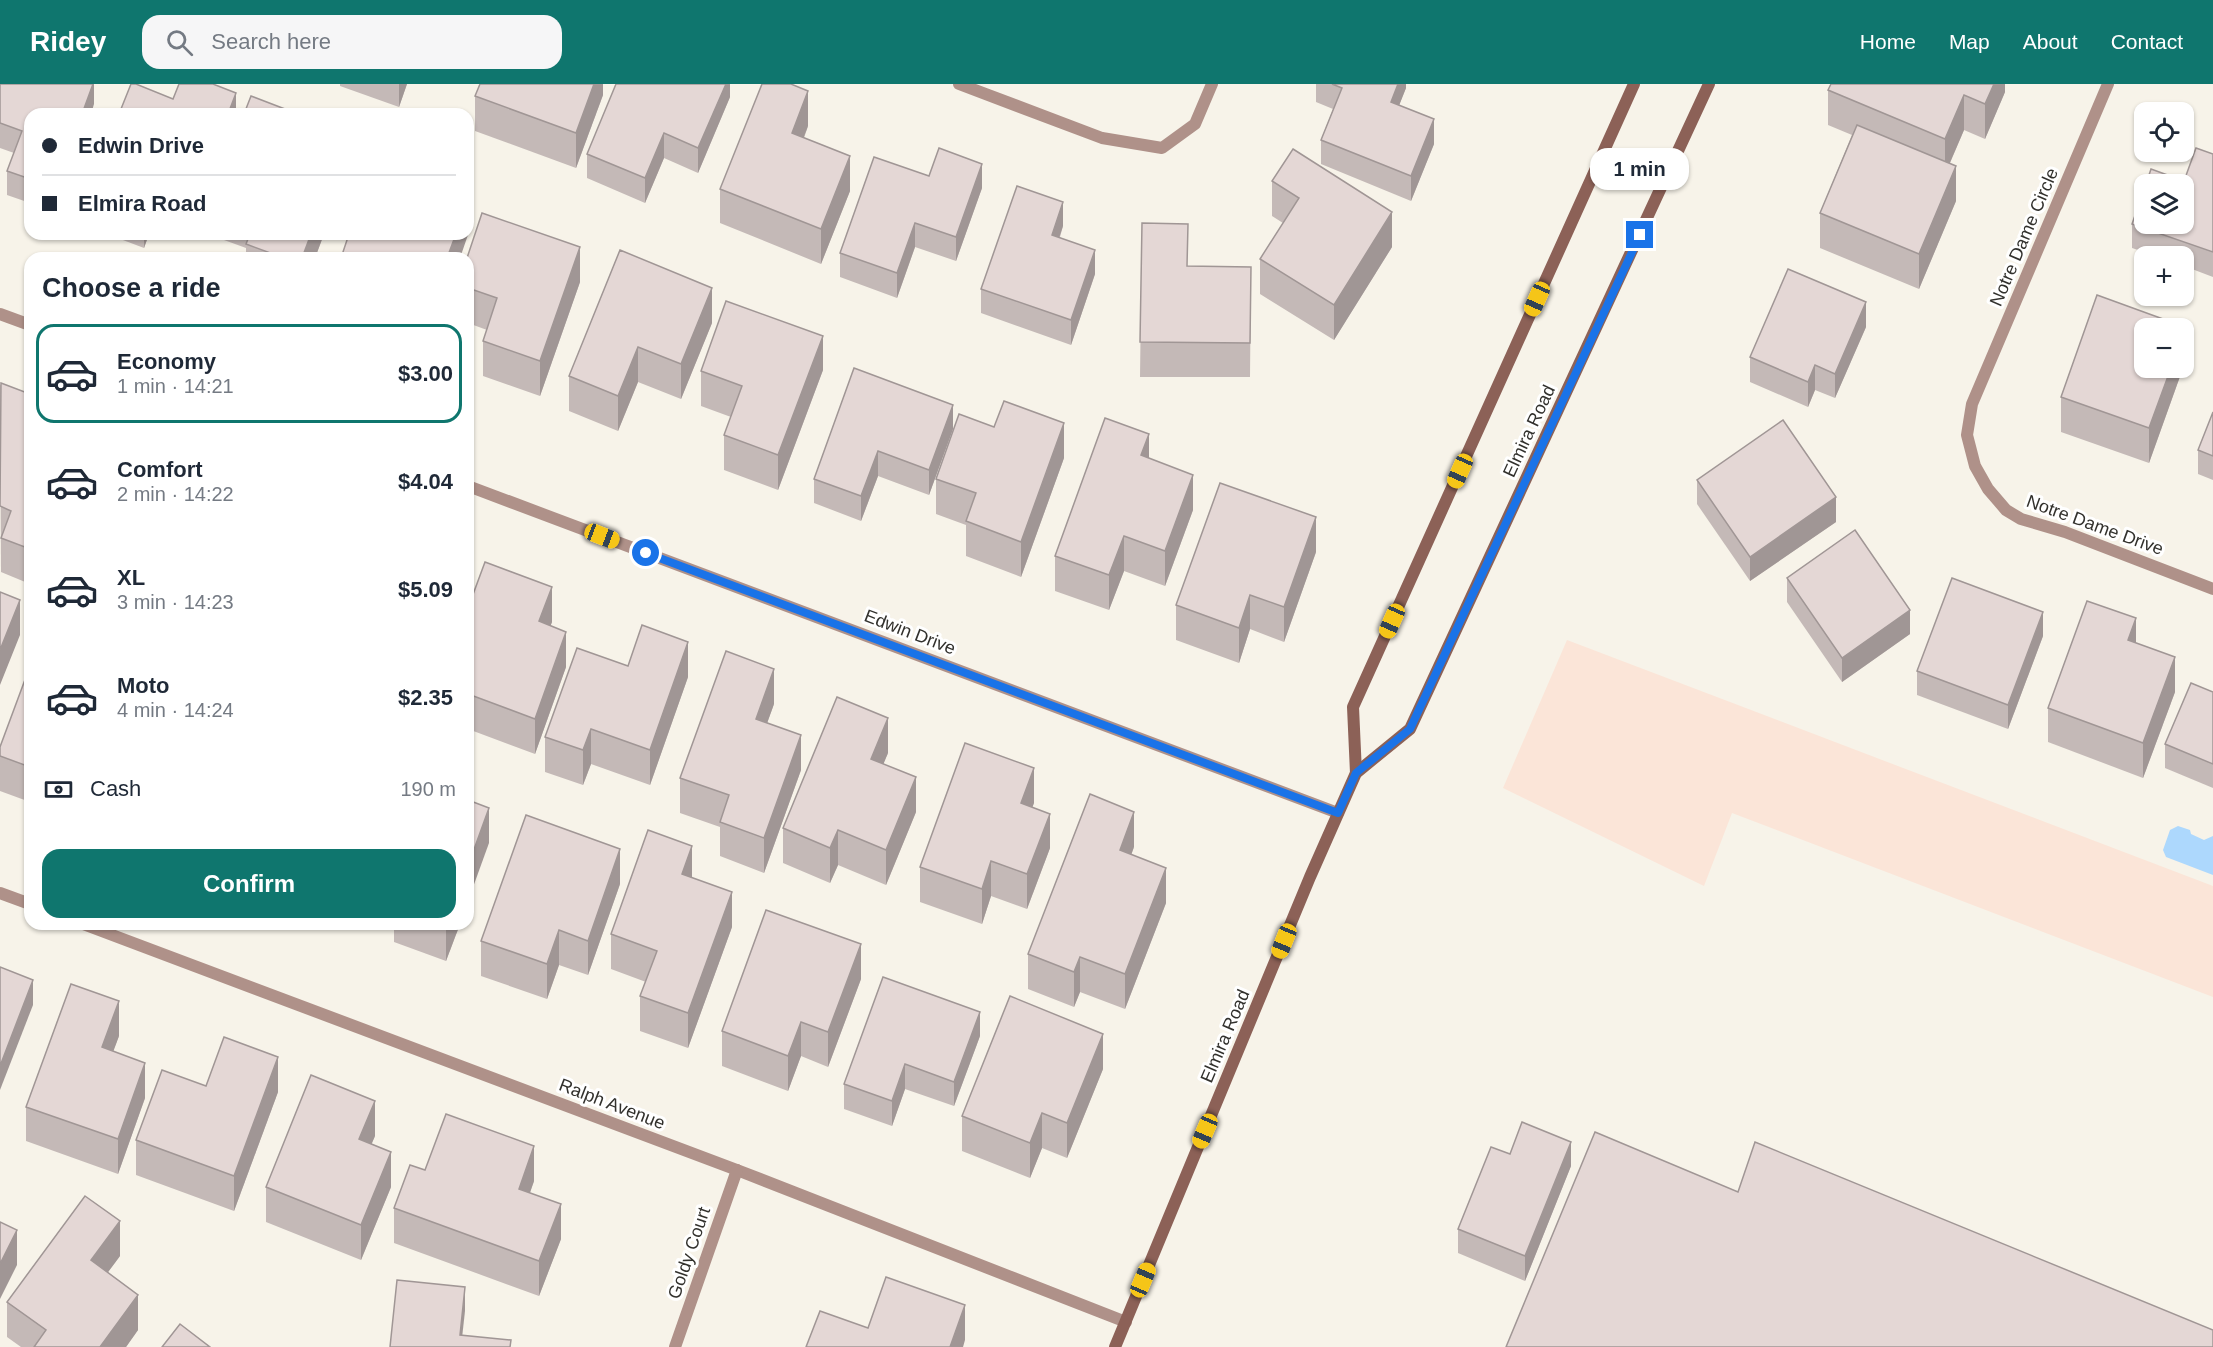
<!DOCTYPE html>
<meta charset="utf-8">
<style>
body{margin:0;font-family:Helvetica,sans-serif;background:#f6f6f7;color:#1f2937;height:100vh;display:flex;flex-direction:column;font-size:22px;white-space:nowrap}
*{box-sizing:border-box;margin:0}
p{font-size:20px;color:#747a83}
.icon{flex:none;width:33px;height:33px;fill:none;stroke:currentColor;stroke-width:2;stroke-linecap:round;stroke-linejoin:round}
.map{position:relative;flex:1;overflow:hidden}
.side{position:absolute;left:24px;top:168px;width:450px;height:678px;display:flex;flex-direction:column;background:#fff;border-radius:18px;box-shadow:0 2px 4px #0004}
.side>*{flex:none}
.banner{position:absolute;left:24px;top:24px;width:450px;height:132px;border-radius:18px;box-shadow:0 2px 4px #0004;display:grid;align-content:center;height:132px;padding:0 18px;background:#fff}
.controls{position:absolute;left:2134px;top:18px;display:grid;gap:12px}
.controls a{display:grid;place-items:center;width:60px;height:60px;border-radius:12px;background:#fff;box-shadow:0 2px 4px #0004;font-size:30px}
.end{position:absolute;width:27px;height:27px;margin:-14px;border:8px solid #1a73e8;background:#fff;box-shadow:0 0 0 3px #fff}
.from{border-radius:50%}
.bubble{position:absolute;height:42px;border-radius:18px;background:#fff;box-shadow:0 2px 4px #0004;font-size:20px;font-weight:600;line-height:42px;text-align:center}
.car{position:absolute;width:18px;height:36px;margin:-18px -9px;border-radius:8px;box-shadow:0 0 4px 2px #0007;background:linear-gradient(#f5c518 24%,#345 0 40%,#f5c518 0 76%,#345 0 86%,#f5c518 0)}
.banner b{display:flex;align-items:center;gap:21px;height:57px;font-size:22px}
.banner b+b{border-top:2px solid #e0e1e3}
.banner i{width:15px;height:15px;background:#1f2937}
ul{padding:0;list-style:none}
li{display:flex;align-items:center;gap:18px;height:99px;margin:0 12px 9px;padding:0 6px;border:3px solid transparent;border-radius:18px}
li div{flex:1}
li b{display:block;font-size:22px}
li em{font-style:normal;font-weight:600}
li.on{border-color:#0f766e}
li>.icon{width:54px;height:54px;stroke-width:1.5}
h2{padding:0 18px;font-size:27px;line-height:72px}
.pay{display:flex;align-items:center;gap:15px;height:66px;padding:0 18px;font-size:22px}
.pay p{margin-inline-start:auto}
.primary-button{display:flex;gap:12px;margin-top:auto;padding:12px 18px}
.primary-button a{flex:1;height:69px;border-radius:18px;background:#0f766e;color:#fff;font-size:24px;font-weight:600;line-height:69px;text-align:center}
header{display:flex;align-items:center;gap:36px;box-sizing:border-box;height:84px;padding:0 30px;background:#0f766e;color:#fff}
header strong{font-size:28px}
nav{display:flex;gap:33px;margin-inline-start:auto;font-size:21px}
.search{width:420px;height:54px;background:#f6f6f7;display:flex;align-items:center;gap:15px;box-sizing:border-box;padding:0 21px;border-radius:18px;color:#747a83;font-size:22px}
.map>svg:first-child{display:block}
</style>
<header>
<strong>Ridey</strong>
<div class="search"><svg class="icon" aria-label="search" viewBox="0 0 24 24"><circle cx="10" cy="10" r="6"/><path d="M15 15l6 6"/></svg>Search here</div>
<nav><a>Home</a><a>Map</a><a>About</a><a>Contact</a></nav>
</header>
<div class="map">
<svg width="2213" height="1263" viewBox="0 0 2213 1263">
<rect width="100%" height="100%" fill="#f7f3e9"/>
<!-- commercial -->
<path fill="#fbe5d8" d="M1567,556L2213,802V913L1732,729L1704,802L1503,704Z"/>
<!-- water -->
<path fill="#add8fd" d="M2178,742L2190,746L2191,750L2204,756L2213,752V791L2166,773L2163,766L2170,746Z"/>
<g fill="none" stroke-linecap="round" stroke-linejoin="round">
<!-- street -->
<g stroke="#af9189" stroke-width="12">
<path d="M959,0L1102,54L1162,64L1195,40L1212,0"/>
<path d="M2108,0L1972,320L1967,351L1975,382L1988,405L2006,426L2021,435L2065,448L2213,505"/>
<path d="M0,230L30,241"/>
<path d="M468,402L1338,729"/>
<path d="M0,809L30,820"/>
<path d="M83,840L737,1086L1126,1238"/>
<path d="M675,1263L737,1086"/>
</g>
<!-- secondary -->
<g stroke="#8c6157" stroke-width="12">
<path d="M1356,689L1353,623L1634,0"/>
<path d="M1115,1263L1310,793L1356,689L1410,645L1709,0"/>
</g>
</g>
<!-- wall -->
<g fill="#c4b9b7">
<path d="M0,0H94V20L30,30V119L7,111V87L14,69L0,64Z"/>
<path d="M340,0H407L399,23L340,2Z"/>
<path d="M603,0V11L576,84L475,47V12Z"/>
<path d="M730,0V13L698,89L664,74L645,119L587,94V70Z"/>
<path d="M1316,0H1406V4L1399,21L1434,60L1411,117L1321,80V56L1333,25L1316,18Z"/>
<path d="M2005,0V8L1985,55L1964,46L1950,79L1956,117L1919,205L1820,164V129L1852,51L1828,41V6Z"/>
<path d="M808,42L804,54L850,107L821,180L720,139V105Z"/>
<path d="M2213,70V193L2184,182V172H2156L2132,164V140L2184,97Z"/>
<path d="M929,92L982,104L956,177L915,163L897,214L840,193V169Z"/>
<path d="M1272,97L1392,163L1334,256L1260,210V175L1283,139L1272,132Z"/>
<path d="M1142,139L1187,182L1251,183L1250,293H1140Z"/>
<path d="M1063,142L1060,153L1095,190L1071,261L981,229V205Z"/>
<path d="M107,150H149L144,164Z"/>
<path d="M213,150H324L315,174H246V164L213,152Z"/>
<path d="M620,166L712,239L681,315L638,298L618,347L569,327V292Z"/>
<path d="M468,174L580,198L540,312L483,292V257L487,246L468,239Z"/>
<path d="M2097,211L2185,243L2184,280V244H2145V284H2183L2149,379L2061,348V313Z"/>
<path d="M1866,243L1835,314L1815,306L1808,323L1750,298V273Z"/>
<path d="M854,284L953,345L929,411L878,392L861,437L814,419V395Z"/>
<path d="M823,286L778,406L724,386V351L731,333L701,322V287Z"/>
<path d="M0,301L30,310V500L1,488Z"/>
<path d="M2213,328V396L2198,390V366Z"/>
<path d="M1064,374L1021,493L966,472V441L936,430V395Z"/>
<path d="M1149,374L1193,426L1165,502L1124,487L1109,526L1055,507V472Z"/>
<path d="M1697,396L1836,438L1750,497L1697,420Z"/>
<path d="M1316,468L1284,558L1250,545L1239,579L1176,556V521Z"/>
<path d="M1787,494L1910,550L1842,598L1787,518Z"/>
<path d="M468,524L552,538L550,542L566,583L535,670L468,645Z"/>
<path d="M2043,552L2008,645L1917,611V587Z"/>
<path d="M2136,559L2175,608L2143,694L2048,658V624Z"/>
<path d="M628,582L688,593L650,701L591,680L583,701L545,688V653Z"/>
<path d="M30,591V718L0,707V663Z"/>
<path d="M2213,608V704L2165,684V660Z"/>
<path d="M774,620L767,639L801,686L764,789L720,772V743L680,729V694Z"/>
<path d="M888,669L883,680L916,728L886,801L838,781L830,799L783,779V744Z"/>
<path d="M1034,719L1032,723L1050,764L1027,825L991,812L982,840L920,818V783Z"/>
<path d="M1134,763L1131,771L1166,819L1125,925L1080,908L1074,923L1028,905V870Z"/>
<path d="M692,794L732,843L688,964L640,947V912L646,898L611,885V850Z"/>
<path d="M620,800L588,891L559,881L547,915L481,892V857Z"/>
<path d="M394,840H460L446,877L394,858Z"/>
<path d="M861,895L828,983L801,972L788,1007L722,982V947Z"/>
<path d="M119,952L113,967L145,1014L118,1090L26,1057V1023Z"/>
<path d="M980,952L954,1022L905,1005L892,1042L844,1025V1000Z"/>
<path d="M1103,985L1067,1074L1042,1064L1030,1094L962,1067V1032Z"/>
<path d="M206,1002L278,1008L234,1127L136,1091V1056Z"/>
<path d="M375,1052L371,1060L391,1103L361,1176L266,1138V1103Z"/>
<path d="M1510,1070L1571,1082L1525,1197L1458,1169V1145Z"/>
<path d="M425,1086L534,1097L530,1109L561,1155L539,1212L394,1159V1124Z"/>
<path d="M120,1172L108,1188L138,1246L126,1263H21L7,1253V1218Z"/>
</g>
<!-- shaded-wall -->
<g fill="#a09695">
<path d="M93,0H94V20L91,30H82Z"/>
<path d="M399,0H407L399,23Z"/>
<path d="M594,0H603V11L576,84V49Z"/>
<path d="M726,0H730V13L698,89V64Z"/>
<path d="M1398,0H1406V4L1391,42V18Z"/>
<path d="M1994,0H2005V8L1985,55V20Z"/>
<path d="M808,7V42L792,84V49Z"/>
<path d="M236,9V30H228Z"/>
<path d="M1964,11V46L1945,90V55Z"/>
<path d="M1434,35V60L1411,117V92Z"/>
<path d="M664,49V74L645,119V94Z"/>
<path d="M850,72V107L821,180V145Z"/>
<path d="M982,80V104L956,177V153Z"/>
<path d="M1956,82V117L1919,205V170Z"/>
<path d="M469,113V148L460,174H447L456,150H468V117Z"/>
<path d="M1063,118V142L1052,175V151Z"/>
<path d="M1392,128V163L1334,256V221Z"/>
<path d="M915,139V163L897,214V189Z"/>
<path d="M144,150H149L144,164Z"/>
<path d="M311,150H324L315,174H302Z"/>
<path d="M580,163V198L540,312V277Z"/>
<path d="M1095,166V190L1071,261V236Z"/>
<path d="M712,204V239L681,315V280Z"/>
<path d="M1866,218V243L1835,314V290Z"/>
<path d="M2185,243V278L2184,280V245Z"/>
<path d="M823,252V286L778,406V371Z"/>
<path d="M638,263V298L618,347V312Z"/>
<path d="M1815,281V306L1808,323V298Z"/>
<path d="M2171,284H2183L2149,379V344Z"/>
<path d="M953,321V345L929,411V386Z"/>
<path d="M1064,339V374L1021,493V458Z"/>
<path d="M1149,350V385L1141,371Z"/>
<path d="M878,367V392L861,437V412Z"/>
<path d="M1193,391V426L1165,502V467Z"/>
<path d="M1836,413V438L1750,497V473Z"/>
<path d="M1316,433V468L1284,558V523Z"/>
<path d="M1124,452V487L1109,526V491Z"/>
<path d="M552,503V538L539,572V537Z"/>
<path d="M1250,511V545L1239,579V544Z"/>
<path d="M20,516V551L0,601V566Z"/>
<path d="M1910,526V550L1842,598V574Z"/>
<path d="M2043,528V552L2008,645V621Z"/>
<path d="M2136,534V569L2128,556Z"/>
<path d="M566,548V583L535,670V635Z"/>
<path d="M688,558V593L650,701V666Z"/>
<path d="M2175,573V608L2143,694V659Z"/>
<path d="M774,585V620L756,670V635Z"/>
<path d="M888,634V669L871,710V675Z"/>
<path d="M591,645V680L583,701V666Z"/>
<path d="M801,651V686L764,789V754Z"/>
<path d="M1034,684V719L1021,754V719Z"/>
<path d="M916,693V728L886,801V766Z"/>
<path d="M489,724V759L468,817V782Z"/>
<path d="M1134,728V763L1120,801V766Z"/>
<path d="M1050,730V764L1027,825V790Z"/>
<path d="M838,746V781L830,799V764Z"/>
<path d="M692,762V797L682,790Z"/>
<path d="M620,765V800L588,891V857Z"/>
<path d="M991,777V812L982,840V805Z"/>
<path d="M1166,784V819L1125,925V890Z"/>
<path d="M732,808V843L688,964V929Z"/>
<path d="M447,840H460L446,877V842Z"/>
<path d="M559,846V881L547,915V880Z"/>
<path d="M861,860V895L828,983V948Z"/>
<path d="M1080,873V908L1074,923V888Z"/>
<path d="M33,896V921L0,1006V982Z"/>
<path d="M119,917V952L102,998V963Z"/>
<path d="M980,928V952L954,1022V998Z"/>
<path d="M801,938V972L788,1007V972Z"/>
<path d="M1103,950V985L1067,1074V1039Z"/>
<path d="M278,973V1008L234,1127V1092Z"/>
<path d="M145,979V1014L118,1090V1055Z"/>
<path d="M905,980V1005L892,1042V1017Z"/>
<path d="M375,1017V1052L359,1090V1055Z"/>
<path d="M1042,1029V1064L1030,1094V1059Z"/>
<path d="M1571,1058V1082L1525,1197V1172Z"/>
<path d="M534,1062V1097L519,1139V1105Z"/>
<path d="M391,1068V1103L361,1176V1141Z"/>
<path d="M561,1120V1155L539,1212V1177Z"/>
<path d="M120,1137V1172L91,1211V1176Z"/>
<path d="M17,1146V1181L0,1215V1180Z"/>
<path d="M465,1203V1227L461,1263L460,1251Z"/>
<path d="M138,1211V1246L126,1263H100Z"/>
<path d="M965,1221V1256L963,1263H950Z"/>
</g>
<!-- building -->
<g fill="#e4d7d5" stroke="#a09695" stroke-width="1.5">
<path d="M0,0H93L82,30H30V95L7,87L22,47L0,39Z"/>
<path d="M131,0H136L173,15L179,0H213L236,9L228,30H119Z"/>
<path d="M480,0H594L576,49L475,12Z"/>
<path d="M616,0H726L698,64L664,49L645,94L587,70Z"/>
<path d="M762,0H791L808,7L792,49L850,72L821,145L720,105Z"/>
<path d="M1332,0H1398L1391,18L1434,35L1411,92L1321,56L1342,4Z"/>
<path d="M1831,0H1994L1985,20L1964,11L1945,55L1828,6Z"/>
<path d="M251,12L298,30H244Z"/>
<path d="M1857,41L1956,82L1919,170L1820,129Z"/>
<path d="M939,64L982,80L956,153L915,139L897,189L840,169L874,73L929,92Z"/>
<path d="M2196,64L2213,70V168L2132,140L2145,103V140H2184V100H2146L2151,85L2184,97Z"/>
<path d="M1293,65L1392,128L1334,221L1260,175L1299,114L1272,97Z"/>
<path d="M1017,102L1063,118L1052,151L1095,166L1071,236L981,205Z"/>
<path d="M482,129L580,163L540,277L483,257L497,214L468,204V174H467Z"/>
<path d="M1142,139L1188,140L1187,182L1251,183L1250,259L1140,258Z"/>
<path d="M250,150H311L302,174H284L246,160Z"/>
<path d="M349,150H456L447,174H341Z"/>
<path d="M620,166L712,204L681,280L638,263L618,312L569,292Z"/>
<path d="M1788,185L1866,218L1835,290L1815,281L1808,298L1750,273Z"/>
<path d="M2097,211L2185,243L2184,245L2145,244V284H2171L2149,344L2061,313Z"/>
<path d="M726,217L823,252L778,371L724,351L742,302L701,287Z"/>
<path d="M854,284L953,321L929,386L878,367L861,412L814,395Z"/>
<path d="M1,299L30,310V465L1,454L11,427L0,422Z"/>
<path d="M1004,317L1064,339L1021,458L966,437L976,409L936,395L959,330L994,343Z"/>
<path d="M2213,328V372L2198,366Z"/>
<path d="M1105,334L1149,350L1141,371L1193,391L1165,467L1124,452L1109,491L1055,472Z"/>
<path d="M1783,336L1836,413L1750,473L1697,396Z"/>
<path d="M1220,399L1316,433L1284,523L1250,511L1239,544L1176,521Z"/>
<path d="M1855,446L1910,526L1842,574L1787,494Z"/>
<path d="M485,478L552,503L539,537L566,548L535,635L468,610V524Z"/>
<path d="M1952,494L2043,528L2008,621L1917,587Z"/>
<path d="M0,508L20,516L0,566Z"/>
<path d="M2087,517L2136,534L2128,556L2175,573L2143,659L2048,624Z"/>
<path d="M642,541L688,558L650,666L591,645L583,666L545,653L577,564L628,582Z"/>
<path d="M726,567L774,585L756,635L801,651L764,754L720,738L729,711L680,694Z"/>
<path d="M30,591V683L0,672V663L26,593L29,594Z"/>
<path d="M2191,599L2213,608V680L2165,660Z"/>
<path d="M837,613L888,634L871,675L916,693L886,766L838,746L830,764L783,744Z"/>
<path d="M965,659L1034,684L1021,719L1050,730L1027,790L991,777L982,805L920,783Z"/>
<path d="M1090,710L1134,728L1120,766L1166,784L1125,890L1080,873L1074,888L1028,870Z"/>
<path d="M468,716L489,724L468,782Z"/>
<path d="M526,731L620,765L588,857L559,846L547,880L481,857Z"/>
<path d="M648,746L692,762L682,790L732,808L688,929L640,912L657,867L611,850Z"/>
<path d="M766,826L861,860L828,948L801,938L788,972L722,947Z"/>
<path d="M0,883L33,896L0,982Z"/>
<path d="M883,893L980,928L954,998L905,980L892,1017L844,1000Z"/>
<path d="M71,900L119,917L102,963L145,979L118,1055L26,1023Z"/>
<path d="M1010,912L1103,950L1067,1039L1042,1029L1030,1059L962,1032Z"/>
<path d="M224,953L278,973L234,1092L136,1056L162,986L206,1002Z"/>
<path d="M311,991L375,1017L359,1055L391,1068L361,1141L266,1103Z"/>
<path d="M446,1030L534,1062L519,1105L561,1120L539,1177L394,1124L410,1081L425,1086Z"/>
<path d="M1522,1038L1571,1058L1525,1172L1458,1145L1491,1063L1510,1070Z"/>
<path d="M1595,1048L1738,1108L1755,1058L2213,1246V1263H1506Z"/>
<path d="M85,1112L120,1137L91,1176L138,1211L100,1263H34L46,1246L7,1218Z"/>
<path d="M0,1138L17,1146L0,1180Z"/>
<path d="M886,1193L965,1221L950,1263H806L820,1227L868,1244Z"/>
<path d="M397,1196L465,1203L460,1251L511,1256L510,1263H390Z"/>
<path d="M180,1240L210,1263H162Z"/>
</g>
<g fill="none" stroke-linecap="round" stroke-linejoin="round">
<!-- route -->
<path stroke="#1a73e8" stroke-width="8" d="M646,469L1338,729L1356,689L1410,645L1640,151"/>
</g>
<g text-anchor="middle" stroke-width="6" stroke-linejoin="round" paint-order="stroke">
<!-- street labels -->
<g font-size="18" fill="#32312d" stroke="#fff">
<text transform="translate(2024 153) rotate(-67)" y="6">Notre Dame Circle</text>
<text transform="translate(1529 347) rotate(-65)" y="6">Elmira Road</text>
<text transform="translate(2095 441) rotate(20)" y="6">Notre Dame Drive</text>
<text transform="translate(910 548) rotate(21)" y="6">Edwin Drive</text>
<text transform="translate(1225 952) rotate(-67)" y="6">Elmira Road</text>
<text transform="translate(612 1020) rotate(21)" y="6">Ralph Avenue</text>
<text transform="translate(689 1169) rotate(-71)" y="6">Goldy Court</text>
</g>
</g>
</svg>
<div class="controls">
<a><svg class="icon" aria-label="locate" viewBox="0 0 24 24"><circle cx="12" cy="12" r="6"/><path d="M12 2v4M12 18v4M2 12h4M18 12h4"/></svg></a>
<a><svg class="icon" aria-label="layers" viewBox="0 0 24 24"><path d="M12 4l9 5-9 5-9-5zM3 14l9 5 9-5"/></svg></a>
<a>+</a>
<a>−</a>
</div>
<i class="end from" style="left:646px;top:469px"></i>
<i class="end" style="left:1640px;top:151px"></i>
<div class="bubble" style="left:1590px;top:64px;width:99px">1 min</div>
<i class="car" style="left:1537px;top:215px;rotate:204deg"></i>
<i class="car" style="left:1460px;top:387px;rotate:204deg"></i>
<i class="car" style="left:602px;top:452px;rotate:111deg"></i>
<i class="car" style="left:1392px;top:537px;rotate:204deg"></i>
<i class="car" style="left:1284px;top:857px;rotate:202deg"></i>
<i class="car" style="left:1205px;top:1047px;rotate:203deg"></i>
<i class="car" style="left:1143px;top:1196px;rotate:23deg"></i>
<div class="banner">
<b><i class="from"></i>Edwin Drive</b>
<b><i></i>Elmira Road</b>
</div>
<section class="side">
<h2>Choose a ride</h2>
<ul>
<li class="on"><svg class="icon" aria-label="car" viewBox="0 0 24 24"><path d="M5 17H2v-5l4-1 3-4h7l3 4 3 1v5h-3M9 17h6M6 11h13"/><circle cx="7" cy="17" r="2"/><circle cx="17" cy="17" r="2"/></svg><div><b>Economy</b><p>1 min · 14:21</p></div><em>$3.00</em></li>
<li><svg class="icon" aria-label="car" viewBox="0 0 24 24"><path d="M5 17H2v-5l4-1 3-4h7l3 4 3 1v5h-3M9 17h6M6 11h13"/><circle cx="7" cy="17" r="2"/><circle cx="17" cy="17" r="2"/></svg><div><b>Comfort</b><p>2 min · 14:22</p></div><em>$4.04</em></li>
<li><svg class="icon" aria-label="car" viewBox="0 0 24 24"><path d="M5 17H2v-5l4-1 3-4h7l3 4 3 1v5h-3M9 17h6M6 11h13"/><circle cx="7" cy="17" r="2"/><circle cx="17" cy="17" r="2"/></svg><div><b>XL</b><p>3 min · 14:23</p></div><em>$5.09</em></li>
<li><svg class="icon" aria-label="car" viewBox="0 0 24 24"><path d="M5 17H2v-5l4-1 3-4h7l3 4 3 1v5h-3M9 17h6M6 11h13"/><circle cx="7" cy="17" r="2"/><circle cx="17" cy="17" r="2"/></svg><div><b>Moto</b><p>4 min · 14:24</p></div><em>$2.35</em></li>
</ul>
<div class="pay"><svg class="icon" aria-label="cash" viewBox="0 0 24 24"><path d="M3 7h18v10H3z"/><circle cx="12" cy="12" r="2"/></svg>Cash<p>190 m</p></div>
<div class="primary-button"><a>Confirm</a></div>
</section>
</div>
